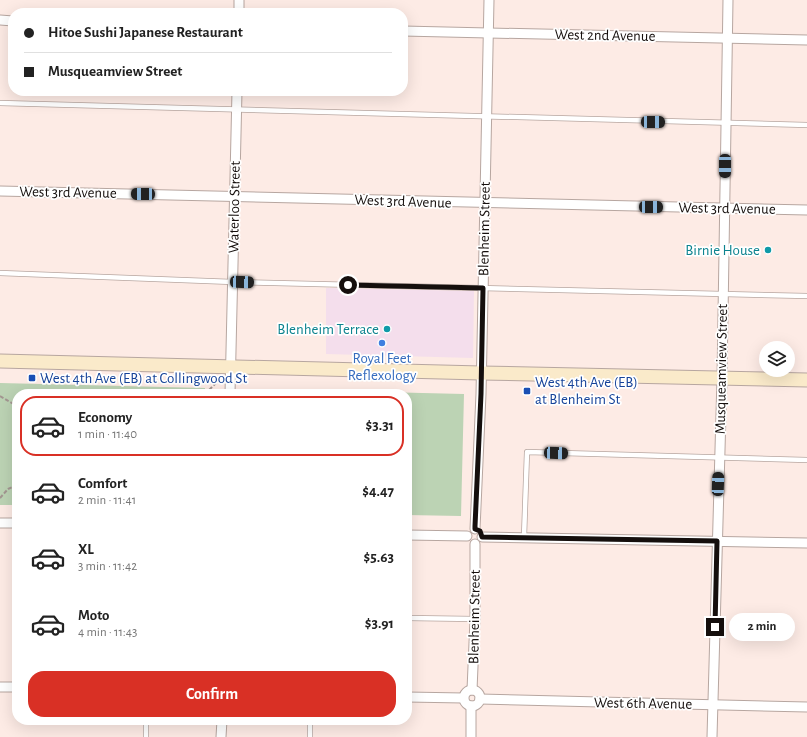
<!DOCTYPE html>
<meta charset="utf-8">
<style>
body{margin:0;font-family:"Alegreya Sans",sans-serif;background:#f6f6f6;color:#222;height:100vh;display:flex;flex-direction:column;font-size:15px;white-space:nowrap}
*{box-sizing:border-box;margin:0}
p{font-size:13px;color:#767676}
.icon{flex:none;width:22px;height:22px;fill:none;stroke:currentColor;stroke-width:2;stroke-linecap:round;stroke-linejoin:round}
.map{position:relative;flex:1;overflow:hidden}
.sheet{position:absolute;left:12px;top:389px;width:400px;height:336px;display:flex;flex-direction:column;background:#fff;border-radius:16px;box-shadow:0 4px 16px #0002}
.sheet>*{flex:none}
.top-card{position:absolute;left:8px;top:8px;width:400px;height:88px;border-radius:16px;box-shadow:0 4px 16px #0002;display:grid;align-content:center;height:88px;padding:0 16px;background:#fff}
.buttons{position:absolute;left:759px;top:341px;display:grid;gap:8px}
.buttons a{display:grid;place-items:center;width:36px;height:36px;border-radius:50%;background:#fff;box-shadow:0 4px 16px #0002;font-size:20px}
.end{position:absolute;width:18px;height:18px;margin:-9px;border:5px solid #150f0d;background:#fff;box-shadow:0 0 0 2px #fff}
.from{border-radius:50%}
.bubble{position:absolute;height:28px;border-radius:14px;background:#fff;box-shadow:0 4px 16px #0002;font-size:13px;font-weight:600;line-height:28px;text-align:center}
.car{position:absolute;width:12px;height:24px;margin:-12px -6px;border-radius:5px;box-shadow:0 0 3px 1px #0007;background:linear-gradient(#222 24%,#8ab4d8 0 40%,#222 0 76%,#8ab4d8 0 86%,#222 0)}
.top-card b{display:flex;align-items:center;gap:14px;height:38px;font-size:15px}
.top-card b+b{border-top:1px solid #e0e0e0}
.top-card i{width:10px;height:10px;background:#222}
ul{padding:7px 0 0;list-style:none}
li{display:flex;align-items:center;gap:12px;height:60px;margin:0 8px 6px;padding:0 8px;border:2px solid transparent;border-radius:16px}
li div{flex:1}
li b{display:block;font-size:15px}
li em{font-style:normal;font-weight:600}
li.on{border-color:#d93025}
li>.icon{width:36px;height:36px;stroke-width:1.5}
.button{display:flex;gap:8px;margin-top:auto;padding:8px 16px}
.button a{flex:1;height:46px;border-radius:16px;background:#d93025;color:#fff;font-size:16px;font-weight:600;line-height:46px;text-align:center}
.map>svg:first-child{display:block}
</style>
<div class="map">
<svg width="807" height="737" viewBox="0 0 807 737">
<rect width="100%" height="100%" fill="#fdebe5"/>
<!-- commercial -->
<path fill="#f4deec" d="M326,288L474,291L473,358L326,354Z"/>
<!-- green -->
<g fill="#bcd3b4">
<path d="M0,383L205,388V394H17V505H0Z"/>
<path d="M257,389L464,394L461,516L407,515V394H257Z"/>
</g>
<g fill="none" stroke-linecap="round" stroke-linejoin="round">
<!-- lane casing -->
<g stroke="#b7a6a0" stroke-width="6">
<g id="lane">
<path d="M0,103L807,125"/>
<path d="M0,273L233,282L807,296"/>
<path d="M524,537L527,452L807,460"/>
<path d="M407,618L475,619"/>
<path d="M146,720V737"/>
<path d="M310,737V720"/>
</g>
</g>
<!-- street casing -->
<g stroke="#b7a6a0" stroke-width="11">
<g id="street">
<path d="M239,13V0"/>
<path d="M0,20L13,21"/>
<path d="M403,31L807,40"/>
<path d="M0,191L807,210"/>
<path d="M230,394L237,91"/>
<path d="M0,523H17"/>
<path d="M475,529L481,394L489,0"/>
<path d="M407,535L467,536"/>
<path d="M482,537L807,543"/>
<path d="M0,687H17"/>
<path d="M472,690L475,619V544"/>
<circle cx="472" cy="698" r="8"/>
<path d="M407,697L463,698"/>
<path d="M480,699L807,707"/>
<path d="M221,737L222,720"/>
<path d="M471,737V706"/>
<path d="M712,737L722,378L728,0"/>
</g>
</g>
<!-- secondary casing -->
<g stroke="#b7a6a0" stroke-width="15">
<path id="secondary" d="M0,361L481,373L807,380"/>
</g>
<!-- path -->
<g stroke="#a39691" stroke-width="2" stroke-dasharray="4 2" stroke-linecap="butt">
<path d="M205,394L216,383"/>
<path d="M0,396L17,406"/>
<path d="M0,498L8,489L17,485"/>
</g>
<!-- lane -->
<use href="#lane" stroke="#fff" stroke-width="4.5"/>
<!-- street -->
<use href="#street" stroke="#fff" stroke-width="9"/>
<!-- secondary -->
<use href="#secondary" stroke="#faeaca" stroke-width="13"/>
</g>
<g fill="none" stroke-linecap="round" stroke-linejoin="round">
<!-- route -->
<path stroke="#150f0d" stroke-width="5" d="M348,285L483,288L481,394L475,526V529L480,531L482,537L717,541L715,627"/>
</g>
<!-- markers -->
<g fill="#0f9aa8" stroke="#fff" stroke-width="1.5">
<circle cx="768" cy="250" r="4"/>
<circle cx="387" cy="329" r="4"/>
</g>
<circle fill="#3f7fe0" stroke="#fff" stroke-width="1.5" cx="382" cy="343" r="4"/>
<g fill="#1a4fb4" stroke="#fff" stroke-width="1.5">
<rect x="28" y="374" width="8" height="8" rx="2"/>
<rect x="523" y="387" width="8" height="8" rx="2"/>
</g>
<g text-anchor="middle" stroke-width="3.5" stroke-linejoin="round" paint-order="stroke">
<!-- street labels -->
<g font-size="15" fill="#150f0d" stroke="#fff">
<text transform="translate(605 35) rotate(1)" y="5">West 2nd Avenue</text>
<text transform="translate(68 192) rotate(1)" y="5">West 3rd Avenue</text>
<text transform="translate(403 201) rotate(2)" y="5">West 3rd Avenue</text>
<text transform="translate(234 207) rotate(-89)" y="5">Waterloo Street</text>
<text transform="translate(727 208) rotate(1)" y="5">West 3rd Avenue</text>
<text transform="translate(484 229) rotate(-89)" y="5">Blenheim Street</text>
<text transform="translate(721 369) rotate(-89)" y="5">Musqueamview Street</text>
<text transform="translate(474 617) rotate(-89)" y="5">Blenheim Street</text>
<text transform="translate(643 703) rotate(1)" y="5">West 6th Avenue</text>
</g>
<!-- culture labels -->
<g font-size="15" fill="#0d838f" stroke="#fff" text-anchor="end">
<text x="760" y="255">Birnie House</text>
<text x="379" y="334">Blenheim Terrace</text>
</g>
<!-- shop labels -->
<g font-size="15" fill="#366cbe" stroke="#fff">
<text x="382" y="363">Royal Feet<tspan x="382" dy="17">Reflexology</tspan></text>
</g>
<!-- transit labels -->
<g font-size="15" fill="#164399" stroke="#fff" text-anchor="start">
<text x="40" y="383">West 4th Ave (EB) at Collingwood St</text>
<text x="535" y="387">West 4th Ave (EB)<tspan x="535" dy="17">at Blenheim St</tspan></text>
</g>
</g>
</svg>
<div class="buttons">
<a><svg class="icon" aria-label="layers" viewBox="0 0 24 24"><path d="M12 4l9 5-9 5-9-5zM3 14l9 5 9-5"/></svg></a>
</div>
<i class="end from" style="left:348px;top:285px"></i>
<i class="end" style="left:715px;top:627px"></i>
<div class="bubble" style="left:729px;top:613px;width:66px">2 min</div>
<i class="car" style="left:653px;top:122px;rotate:91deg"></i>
<i class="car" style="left:725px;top:166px;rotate:180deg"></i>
<i class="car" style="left:143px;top:194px;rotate:271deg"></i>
<i class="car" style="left:651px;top:207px;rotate:91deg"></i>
<i class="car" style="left:242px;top:282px;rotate:92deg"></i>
<i class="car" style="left:556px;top:453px;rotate:92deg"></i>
<i class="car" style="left:718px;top:484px;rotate:2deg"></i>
<div class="top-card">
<b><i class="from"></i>Hitoe Sushi Japanese Restaurant</b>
<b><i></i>Musqueamview Street</b>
</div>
<section class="sheet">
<ul>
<li class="on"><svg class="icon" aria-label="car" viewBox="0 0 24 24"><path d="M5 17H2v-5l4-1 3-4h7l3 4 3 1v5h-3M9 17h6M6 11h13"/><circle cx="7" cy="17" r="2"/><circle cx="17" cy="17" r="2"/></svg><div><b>Economy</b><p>1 min · 11:40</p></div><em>$3.31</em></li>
<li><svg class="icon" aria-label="car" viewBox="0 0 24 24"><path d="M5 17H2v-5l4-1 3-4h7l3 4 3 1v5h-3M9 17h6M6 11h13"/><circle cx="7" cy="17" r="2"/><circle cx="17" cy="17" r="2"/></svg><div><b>Comfort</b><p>2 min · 11:41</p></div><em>$4.47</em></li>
<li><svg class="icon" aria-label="car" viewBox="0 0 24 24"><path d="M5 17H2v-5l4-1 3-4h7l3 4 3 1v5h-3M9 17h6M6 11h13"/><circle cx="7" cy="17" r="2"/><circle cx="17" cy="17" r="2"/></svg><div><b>XL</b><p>3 min · 11:42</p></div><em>$5.63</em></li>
<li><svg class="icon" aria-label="car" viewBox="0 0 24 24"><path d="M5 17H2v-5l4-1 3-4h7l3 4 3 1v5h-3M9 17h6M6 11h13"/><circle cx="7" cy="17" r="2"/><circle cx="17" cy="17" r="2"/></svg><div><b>Moto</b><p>4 min · 11:43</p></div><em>$3.91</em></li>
</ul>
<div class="button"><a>Confirm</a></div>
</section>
</div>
